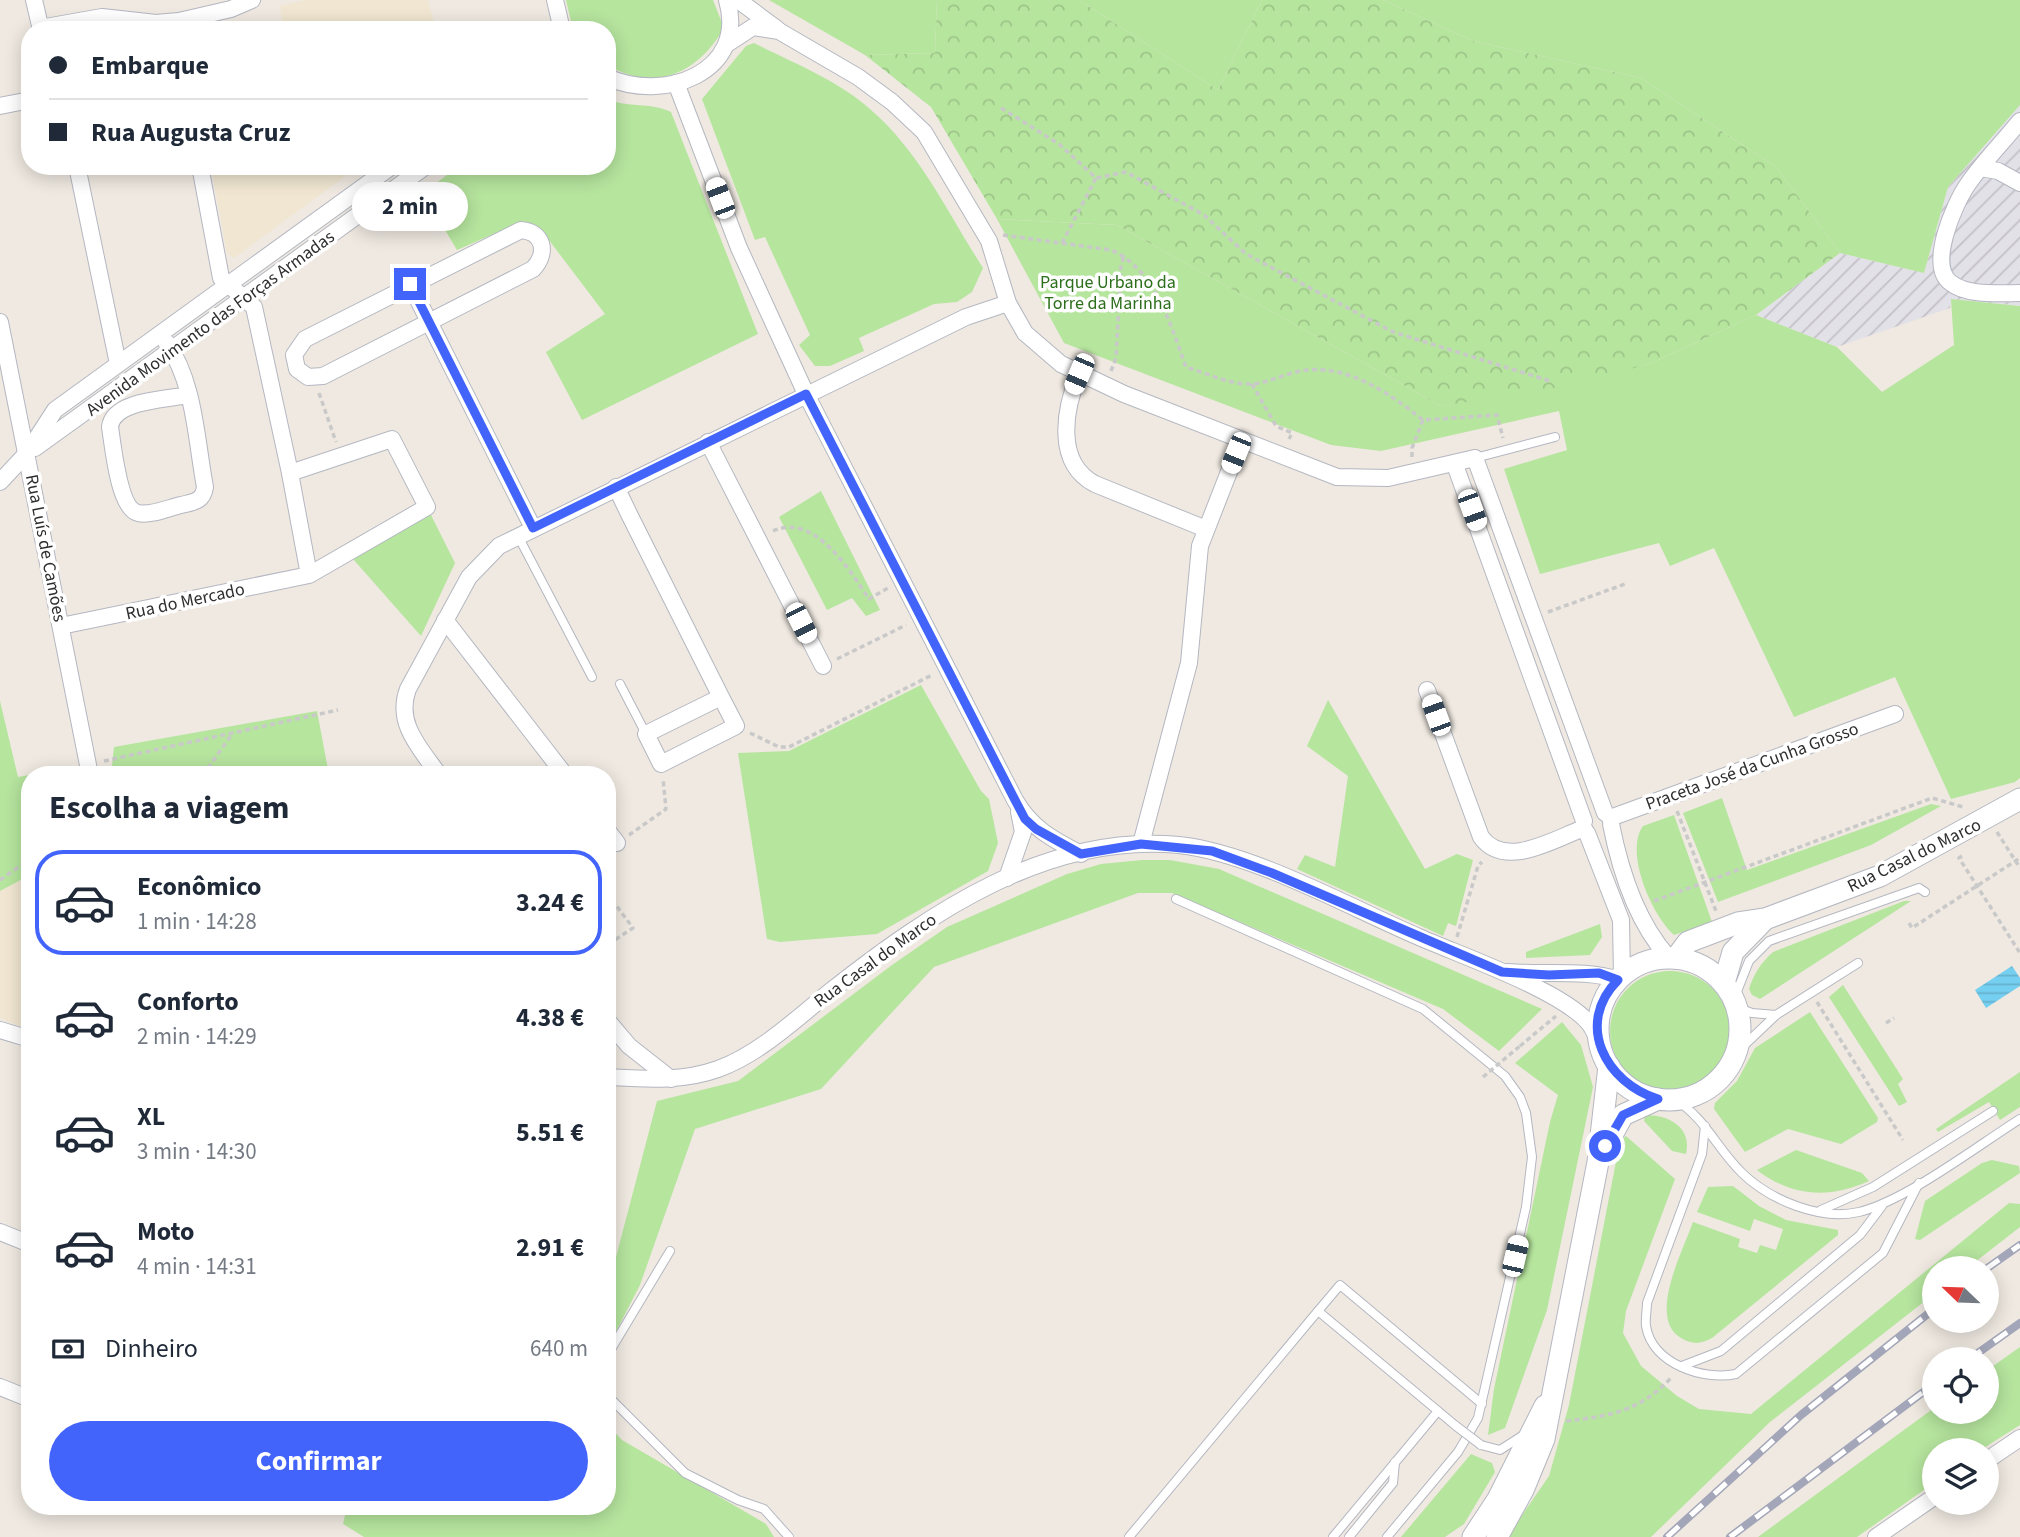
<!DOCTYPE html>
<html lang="pt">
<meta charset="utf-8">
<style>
body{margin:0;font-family:"Source Sans 3",sans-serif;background:#f6f6f7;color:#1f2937;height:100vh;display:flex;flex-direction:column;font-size:26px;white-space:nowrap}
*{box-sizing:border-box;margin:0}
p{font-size:23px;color:#747a83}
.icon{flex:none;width:38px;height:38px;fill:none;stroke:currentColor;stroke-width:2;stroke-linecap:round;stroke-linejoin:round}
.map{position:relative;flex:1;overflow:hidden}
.details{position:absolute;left:21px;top:766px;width:595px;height:749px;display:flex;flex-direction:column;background:#fff;border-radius:28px;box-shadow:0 4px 18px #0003}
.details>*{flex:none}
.top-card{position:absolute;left:21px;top:21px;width:595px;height:154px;border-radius:28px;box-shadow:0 4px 18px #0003;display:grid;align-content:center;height:154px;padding:0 28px;background:#fff}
.needle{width:46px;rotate:293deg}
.tools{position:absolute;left:1922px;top:1256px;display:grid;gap:14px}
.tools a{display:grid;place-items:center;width:77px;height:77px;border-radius:50%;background:#fff;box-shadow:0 4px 18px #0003;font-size:35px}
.end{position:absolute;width:32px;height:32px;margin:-16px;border:9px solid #4264fb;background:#fff;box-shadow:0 0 0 4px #fff}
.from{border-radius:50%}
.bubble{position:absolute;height:49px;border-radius:24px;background:#fff;box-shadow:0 4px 18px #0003;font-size:23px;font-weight:700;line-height:49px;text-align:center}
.car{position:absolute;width:21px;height:42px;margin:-21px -10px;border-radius:9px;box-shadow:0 0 5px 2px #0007;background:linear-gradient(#fff 24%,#345 0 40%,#fff 0 76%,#345 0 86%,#fff 0)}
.top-card b{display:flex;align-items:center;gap:24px;height:66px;font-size:26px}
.top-card b+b{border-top:2px solid #e0e1e3}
.top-card i{width:18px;height:18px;background:#1f2937}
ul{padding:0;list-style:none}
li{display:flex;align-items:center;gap:21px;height:105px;margin:0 14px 10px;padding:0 14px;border:4px solid transparent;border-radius:28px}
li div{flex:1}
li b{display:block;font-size:26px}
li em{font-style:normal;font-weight:700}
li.selected{border-color:#4264fb}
li>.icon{width:63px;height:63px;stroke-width:1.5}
h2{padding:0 28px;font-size:32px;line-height:84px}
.pay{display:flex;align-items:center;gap:18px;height:77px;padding:0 28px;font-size:26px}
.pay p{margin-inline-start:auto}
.cta{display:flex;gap:14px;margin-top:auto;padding:14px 28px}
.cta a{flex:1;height:80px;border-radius:42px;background:#4264fb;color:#fff;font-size:28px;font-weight:700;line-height:80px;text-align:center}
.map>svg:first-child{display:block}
</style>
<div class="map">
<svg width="2020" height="1537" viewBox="0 0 2020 1537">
<defs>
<pattern id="industrial-furrows" width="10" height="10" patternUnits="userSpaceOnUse" patternTransform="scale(1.75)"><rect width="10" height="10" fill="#e3e1e8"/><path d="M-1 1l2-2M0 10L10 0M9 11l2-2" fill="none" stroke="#c3c1c7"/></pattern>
<pattern id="forest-crowns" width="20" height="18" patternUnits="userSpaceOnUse" patternTransform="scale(1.75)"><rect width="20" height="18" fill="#b6e59e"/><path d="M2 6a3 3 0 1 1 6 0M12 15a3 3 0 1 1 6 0" fill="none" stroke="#9dc588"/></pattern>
<pattern id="water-rules" width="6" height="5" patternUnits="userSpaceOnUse" patternTransform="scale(1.75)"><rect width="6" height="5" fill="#75cff0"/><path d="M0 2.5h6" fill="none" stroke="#66b2ce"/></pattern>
</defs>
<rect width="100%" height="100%" fill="#efe9e1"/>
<!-- industrial -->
<path fill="url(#industrial-furrows)" d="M2020,105V306L1952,299L1950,308L1837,347L1756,315L1840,253L1924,273L1948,187Z"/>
<!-- education -->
<g fill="#f0e6d1">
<path d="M307,0H428L436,30H283L280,6Z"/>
<path d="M211,166H359L234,258L227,253Z"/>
<path d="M30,875V1030L0,1018V891Z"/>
</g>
<!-- green -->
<g fill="#b6e59e">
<path d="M566,0H713L724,28C698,73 656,93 607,65V30H573Z"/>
<path d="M769,0H937L935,53L865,55Z"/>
<path d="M1079,0H1262L1218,90Z"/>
<path d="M1383,0H2020V105L1948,187L1924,273L1840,253L1776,167L1641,78L1473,41Z"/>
<path d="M754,43C793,63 838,80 871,110C920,152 949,215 983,268L972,292L957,302L934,304L859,338L864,351L830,366H815L799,345L810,335L765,237L755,240L702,99L746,46Z"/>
<path d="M607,99C628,108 650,102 671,112L758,334L582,420L546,352L605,314L539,227L523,221L457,250L423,193L459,166H607Z"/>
<path d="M997,219L1117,225L1441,406L1649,364L1756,315L1837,347L1882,392L1954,345L1951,299L2020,306V778L2015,782L1951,799L1895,677L1794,717L1714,548L1670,566L1659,543L1540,574L1504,469L1567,450L1559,411L1381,451L1331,445L1064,343Z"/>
<path d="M821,491L880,610L866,616L852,598L827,610L779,517Z"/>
<path d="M430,513L455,563L421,636L353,559Z"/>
<path d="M921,685L981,791L989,799L998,843L988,871L877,934L780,942L767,939L738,753L789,751Z"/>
<path d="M1328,700L1425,869L1457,854L1473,860L1456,926L1448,923L1443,936L1297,869L1305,855L1335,867L1348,776L1307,746Z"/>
<path d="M0,701L18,777L58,770L59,775H30V875L0,891Z"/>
<path d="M317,711L329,775H111L114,747Z"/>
<path d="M1722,798L1747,870L1931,804L1941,806L1871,845L1718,902L1683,813Z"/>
<path d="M1674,815L1712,922L1674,935C1652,916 1624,852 1643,826Z"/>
<path d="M1142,860H1170L1219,869L1542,1009L1499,1051L1443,1009L1172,893H1138L934,967L821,1089L695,1129L640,1285L607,1349V1306L614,1289L611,1276L657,1101L738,1081L892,965L947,927L1067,874L1101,864Z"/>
<path d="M1904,901H1911L1760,999L1752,995L1749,989C1754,973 1761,963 1773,952Z"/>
<path d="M1600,924L1602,937L1590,955L1526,958V952Z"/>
<circle cx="1670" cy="1031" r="60"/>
<path d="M1843,985L1903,1079L1898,1084L1907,1102L1899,1106L1829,997Z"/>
<path d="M1810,1012L1878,1118L1877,1122L1841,1144L1788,1129L1745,1152L1714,1109L1715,1103L1737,1081L1755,1048Z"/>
<path d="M1562,1022L1581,1045L1593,1087L1547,1310L1505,1428L1488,1435L1494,1389L1550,1122L1558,1095L1515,1063Z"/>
<path d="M2020,1072V1107L2000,1120L1989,1102L1938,1132L1936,1129Z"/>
<path d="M1645,1115C1669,1115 1692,1127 1686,1154L1672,1151L1644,1121Z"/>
<path d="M1626,1136L1675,1179L1626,1311L1623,1333L1641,1366L1677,1396L1699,1409L1751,1414L2009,1203L2020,1204V1227L1966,1269H1934V1294L1770,1422L1651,1537H1507L1549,1476L1569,1405L1620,1141Z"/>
<path d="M1796,1150L1862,1173L1869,1181C1829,1199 1792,1197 1757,1170Z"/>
<path d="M1992,1160L2019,1166L2020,1173L1920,1240L1915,1239L1925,1201L1982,1163Z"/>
<path d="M1733,1186L1759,1206L1786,1220L1838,1230V1235L1712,1338C1701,1344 1693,1345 1681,1338C1647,1318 1683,1251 1693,1222L1740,1239L1738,1247L1757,1253L1760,1245L1776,1250L1783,1229L1754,1219L1750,1231L1697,1212L1708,1187Z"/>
<path d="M2020,1347V1425L1979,1451H1934V1483L1857,1537H1758L1934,1408V1412H1986V1371Z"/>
<path d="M607,1424L622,1440L766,1524L774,1537H364L343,1524L347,1507H607Z"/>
<path d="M1471,1454L1492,1463L1495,1472L1464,1524L1445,1537H1401Z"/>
</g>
<!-- forest -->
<path fill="url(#forest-crowns)" d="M937,0H1079L1218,90L1262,0H1383L1473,41L1641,78L1776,167L1840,253L1756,315L1649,364L1561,387L1441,406L1117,225L997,219L931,107L865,55L935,53Z"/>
<!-- water -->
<path fill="url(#water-rules)" d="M2012,966L2020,978V986L1986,1008L1975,990Z"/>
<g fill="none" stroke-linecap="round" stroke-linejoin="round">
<!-- service casing -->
<g stroke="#b4b7c1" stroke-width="10">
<g id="service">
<path d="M1475,458L1555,437"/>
<path d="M518,536L592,677"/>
<path d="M620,684L646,734"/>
<path d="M1176,899L1423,1009L1505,1076L1520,1097L1526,1113L1532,1157L1526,1207L1478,1418L1458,1452L1387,1537"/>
<path d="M1734,999L1749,961L1769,941L1919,888L1925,892"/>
<path d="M1736,1007L1752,1013L1776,1015"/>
<path d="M1736,1053L1776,1015L1858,963"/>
<path d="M1674,1099C1705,1117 1717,1149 1742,1173C1770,1200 1820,1221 1859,1212C1907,1200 1977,1146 2020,1119"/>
<path d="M1705,1126L1702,1154L1647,1303C1647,1310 1645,1319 1646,1326C1652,1364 1704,1381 1736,1374L1883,1253L1919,1183"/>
<path d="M1821,1210L1873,1187L1993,1111"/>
<path d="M1318,1311L1340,1285L1482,1404"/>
<path d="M607,1356L670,1251"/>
<path d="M1682,1366L1721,1351L1860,1235L1882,1206"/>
<path d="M607,1378L611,1399L685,1473L738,1500L764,1509L789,1537"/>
<path d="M1438,1411L1456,1426"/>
<path d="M1481,1445L1500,1450L1525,1434"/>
<path d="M1129,1537L1318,1311L1438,1411L1333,1537"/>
<path d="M1349,1537L1393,1483L1395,1462"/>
</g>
</g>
<!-- minor casing -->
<g stroke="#b4b7c1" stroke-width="18">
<g id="minor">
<path d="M34,0L41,30"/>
<path d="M555,0L562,30"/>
<path d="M738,0L777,29"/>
<path d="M40,28L102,17L156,23L179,21L231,9L252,0"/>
<path d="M727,44L753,27L779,31L858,77L892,102L924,132L989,241L1008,303L1025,333L1061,364L1124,394L1337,477L1388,478L1475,458L1605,813"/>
<path d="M607,77C663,103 748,73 727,0"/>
<path d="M676,83L739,248L806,394L1015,800C1031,828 1052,839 1081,854"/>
<path d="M0,106L30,100"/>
<path d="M2020,121C2003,142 1983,162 1968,184C1954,204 1927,266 1951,283C1967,296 2000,293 2020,293"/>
<path d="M77,166L118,364"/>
<path d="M200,166L221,278L254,307L290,473"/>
<path d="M1981,168L1998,171L2020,183"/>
<path d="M521,230C544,232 548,253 533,269L323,376L308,377L297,369L294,355L305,339Z"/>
<path d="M410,284L533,528"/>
<path d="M0,322L90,775"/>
<path d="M166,342C195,382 196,440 205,487C203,502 193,502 181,505C168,508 150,516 138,513C119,509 113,446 110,427C113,400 165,400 188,395"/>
<path d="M1079,374C1064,410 1055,463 1095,484L1206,529"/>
<path d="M708,442L823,666"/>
<path d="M35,448L426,166"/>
<path d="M1455,465L1584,821"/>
<path d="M0,482L27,453L55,410L392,166"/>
<path d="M616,487L630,516L721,697L736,726L661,764L646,734L721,697"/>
<path d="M445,620L565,775"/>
<path d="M61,626L309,575L427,507L392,439L290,473L309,575"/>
<path d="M1427,690L1481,837C1505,870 1554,839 1584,828"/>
<path d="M439,775C420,748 395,723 408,689L469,577L499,546L966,317L1008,303"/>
<path d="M1610,818L1895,714"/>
<path d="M1611,824C1620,870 1637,922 1668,957"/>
<path d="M607,830L617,843"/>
<path d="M1587,833L1621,920L1622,977"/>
<path d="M1141,844L1189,663L1200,546L1241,441"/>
<path d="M1007,878L1023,832L1019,812"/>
<path d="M1508,972C1542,975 1588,969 1618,980"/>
<path d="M607,1020L629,1046L671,1079"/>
<path d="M0,1030L30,1039"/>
<path d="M607,1077C645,1079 682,1082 718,1069C760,1054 798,1017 832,990C930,913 1048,832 1179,845C1253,853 1349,907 1419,937C1462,956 1558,989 1588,1022C1594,1029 1597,1038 1601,1046"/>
<path d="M0,1232L30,1244"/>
<path d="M0,1387L30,1399"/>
<path d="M1986,1461L2020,1438"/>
<path d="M1876,1537L1934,1497"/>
</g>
</g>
<!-- secondary casing -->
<g stroke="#b4b7c1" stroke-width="23">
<g id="secondary">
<path d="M1676,958L1688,942L1738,923L1765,919L1880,876L2020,799"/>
<circle cx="1669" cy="1029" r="71"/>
<path d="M1724,983L1733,952L1765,919"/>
<path d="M1602,1153L1623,1115L1658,1099"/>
<path d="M1473,1537L1498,1499L1545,1406"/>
<path d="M1497,1537L1523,1490L1544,1439L1598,1162L1609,1066"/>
</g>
</g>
<!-- path -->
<g stroke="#c9c9c9" stroke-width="3.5" stroke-dasharray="5 3.5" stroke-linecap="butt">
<path d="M1001,108L1059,144L1096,178L1126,172L1204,215L1246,254L1393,332L1550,381"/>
<path d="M1003,235L1111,250C1156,270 1170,324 1186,367C1206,373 1228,384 1249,384C1268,384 1287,372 1307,370C1351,366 1390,394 1423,420L1497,415L1503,438"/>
<path d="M1062,243L1096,178"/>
<path d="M1111,371L1116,358L1121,265L1124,256"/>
<path d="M1252,384L1276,426L1292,433L1289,439"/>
<path d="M319,393L336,442"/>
<path d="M1412,457V448L1423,420"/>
<path d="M773,531C815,512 850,571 869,599L888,588"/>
<path d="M1548,612L1625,584"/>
<path d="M837,659L906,625"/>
<path d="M750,733L779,747H789L932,675"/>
<path d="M104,761L338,710"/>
<path d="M203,775L232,734"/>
<path d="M1677,811L1716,911"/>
<path d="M1997,832L2020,868"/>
<path d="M629,835L666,809L663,778"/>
<path d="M1962,856L1959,858L2020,953"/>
<path d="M0,880L30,859"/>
<path d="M607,893L633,928L607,945"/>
<path d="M1654,901L1932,798L1963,807"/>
<path d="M1909,923L1912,928L2020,858"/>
<path d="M1457,937L1478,866L1482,862"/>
<path d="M1817,1002L1903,1140"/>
<path d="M1886,1023L1894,1018"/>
<path d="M1520,1046L1556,1016"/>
<path d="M1566,1421C1611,1416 1640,1411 1672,1377"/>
</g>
<!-- service -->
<use href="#service" stroke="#fff" stroke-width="8"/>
<!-- minor -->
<use href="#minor" stroke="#fff" stroke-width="16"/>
<!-- secondary -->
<use href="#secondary" stroke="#fff" stroke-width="21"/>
<!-- rail casing -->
<g stroke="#a3a6b8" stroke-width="8">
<g id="rail">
<path d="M1986,1269L2020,1245"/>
<path d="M1968,1360L2020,1323"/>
<path d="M1667,1537L1801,1415L1934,1309"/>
<path d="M1730,1537L1934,1384"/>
</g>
</g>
<!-- rail -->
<use href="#rail" stroke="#fff" stroke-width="5" stroke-dasharray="16" stroke-linecap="butt"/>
<!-- service-bridge casing -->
<g stroke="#b4b7c1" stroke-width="10" stroke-linecap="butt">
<path id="service-bridge" d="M1456,1426L1481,1445"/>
</g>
<!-- path-bridge -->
<path stroke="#c9c9c9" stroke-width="3.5" stroke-dasharray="5 3.5" stroke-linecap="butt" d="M1483,1077L1520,1046"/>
<!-- service-bridge -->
<use href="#service-bridge" stroke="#fff" stroke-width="8"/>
</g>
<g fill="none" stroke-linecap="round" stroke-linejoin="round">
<!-- route -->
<path stroke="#4264fb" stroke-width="9" d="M410,284L533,528L806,394L1015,800L1025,819L1036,829L1081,854L1141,844L1212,851L1272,873L1502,972L1549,975L1599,973L1618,980C1574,1024 1606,1083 1658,1099L1623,1115L1605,1146"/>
</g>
<g text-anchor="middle" stroke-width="7" stroke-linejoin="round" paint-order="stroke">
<!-- park labels -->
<g font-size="18" fill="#2c6e1b" stroke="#fff">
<text x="1108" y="288">Parque Urbano da<tspan x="1108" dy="21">Torre da Marinha</tspan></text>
</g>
<!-- street labels -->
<g font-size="18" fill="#2e2e2e" stroke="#fff">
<text transform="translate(210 323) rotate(-36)" y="6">Avenida Movimento das Forças Armadas</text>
<text transform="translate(46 548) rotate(79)" y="6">Rua Luís de Camões</text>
<text transform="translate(185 601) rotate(-12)" y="6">Rua do Mercado</text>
<text transform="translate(1752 766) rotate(-20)" y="6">Praceta José da Cunha Grosso</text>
<text transform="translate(1914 855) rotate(-26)" y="6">Rua Casal do Marco</text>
<text transform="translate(875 960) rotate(-36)" y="6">Rua Casal do Marco</text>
</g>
</g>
</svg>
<div class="tools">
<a><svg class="needle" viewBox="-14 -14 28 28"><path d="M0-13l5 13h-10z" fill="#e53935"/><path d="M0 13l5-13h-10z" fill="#747a83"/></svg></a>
<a><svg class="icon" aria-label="locate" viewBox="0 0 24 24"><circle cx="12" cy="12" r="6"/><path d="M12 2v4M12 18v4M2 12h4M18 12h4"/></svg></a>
<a><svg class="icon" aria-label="layers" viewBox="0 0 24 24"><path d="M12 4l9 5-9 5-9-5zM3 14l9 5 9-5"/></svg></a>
</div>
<i class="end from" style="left:1605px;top:1146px"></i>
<i class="end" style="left:410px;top:284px"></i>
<div class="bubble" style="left:352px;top:182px;width:116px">2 min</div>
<i class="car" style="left:720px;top:198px;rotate:339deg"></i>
<i class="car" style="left:1079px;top:374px;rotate:203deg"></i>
<i class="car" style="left:1236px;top:453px;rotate:202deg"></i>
<i class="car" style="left:1472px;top:510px;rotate:160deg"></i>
<i class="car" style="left:801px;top:623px;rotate:153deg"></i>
<i class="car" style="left:1436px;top:715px;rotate:340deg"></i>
<i class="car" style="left:1515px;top:1256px;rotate:13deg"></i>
<div class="top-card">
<b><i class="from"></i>Embarque</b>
<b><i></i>Rua Augusta Cruz</b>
</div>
<section class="details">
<h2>Escolha a viagem</h2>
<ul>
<li class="selected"><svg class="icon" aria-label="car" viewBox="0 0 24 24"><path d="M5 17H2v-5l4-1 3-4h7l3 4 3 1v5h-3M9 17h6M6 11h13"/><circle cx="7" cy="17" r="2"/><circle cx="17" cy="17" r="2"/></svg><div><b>Econômico</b><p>1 min · 14:28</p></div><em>3.24 €</em></li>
<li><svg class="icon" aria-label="car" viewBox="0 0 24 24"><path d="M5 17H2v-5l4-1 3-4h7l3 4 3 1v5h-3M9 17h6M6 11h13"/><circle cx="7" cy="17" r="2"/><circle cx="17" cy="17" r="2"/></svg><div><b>Conforto</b><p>2 min · 14:29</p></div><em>4.38 €</em></li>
<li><svg class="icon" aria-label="car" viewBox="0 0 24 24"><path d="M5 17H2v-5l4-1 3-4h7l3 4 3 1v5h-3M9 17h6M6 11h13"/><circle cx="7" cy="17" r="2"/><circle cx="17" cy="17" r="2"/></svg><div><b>XL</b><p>3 min · 14:30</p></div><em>5.51 €</em></li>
<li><svg class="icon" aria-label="car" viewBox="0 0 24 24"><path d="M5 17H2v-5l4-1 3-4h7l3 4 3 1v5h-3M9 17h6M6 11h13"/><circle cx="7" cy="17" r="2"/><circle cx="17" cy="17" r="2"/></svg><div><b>Moto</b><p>4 min · 14:31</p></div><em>2.91 €</em></li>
</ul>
<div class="pay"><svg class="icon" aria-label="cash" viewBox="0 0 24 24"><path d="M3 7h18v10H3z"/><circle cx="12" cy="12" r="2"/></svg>Dinheiro<p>640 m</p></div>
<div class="cta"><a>Confirmar</a></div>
</section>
</div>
